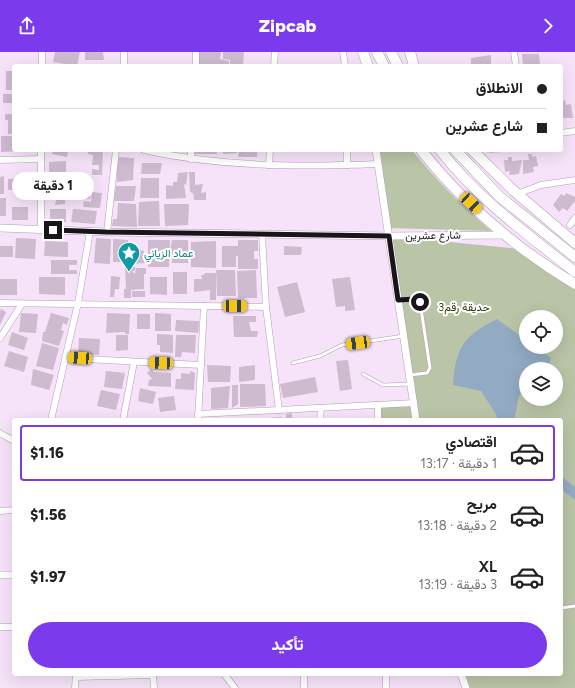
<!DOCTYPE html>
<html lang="ar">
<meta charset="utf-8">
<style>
body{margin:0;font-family:Figtree,Vazirmatn,sans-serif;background:#f6f6f6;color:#222;direction:rtl;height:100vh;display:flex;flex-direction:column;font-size:15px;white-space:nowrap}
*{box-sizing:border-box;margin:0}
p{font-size:13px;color:#767676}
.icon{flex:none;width:22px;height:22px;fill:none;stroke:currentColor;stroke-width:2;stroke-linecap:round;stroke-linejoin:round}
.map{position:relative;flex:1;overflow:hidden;direction:ltr}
.side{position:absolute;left:12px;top:366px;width:551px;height:258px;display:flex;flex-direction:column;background:#fff;border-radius:4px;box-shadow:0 4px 16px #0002;direction:rtl}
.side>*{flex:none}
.hud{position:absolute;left:12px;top:12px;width:551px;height:88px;border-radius:4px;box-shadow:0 4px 16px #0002;direction:rtl;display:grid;align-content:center;height:88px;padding:0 16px;background:#fff}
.controls{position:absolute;left:519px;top:258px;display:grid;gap:8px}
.controls a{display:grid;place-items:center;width:44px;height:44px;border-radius:50%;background:#fff;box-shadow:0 4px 16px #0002;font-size:20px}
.end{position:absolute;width:18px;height:18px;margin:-9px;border:5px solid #1b141b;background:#fff;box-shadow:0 0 0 2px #fff}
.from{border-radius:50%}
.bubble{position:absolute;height:28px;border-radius:14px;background:#fff;box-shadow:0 4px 16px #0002;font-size:13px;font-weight:800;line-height:28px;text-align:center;direction:rtl}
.car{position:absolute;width:12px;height:24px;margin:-12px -6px;border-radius:5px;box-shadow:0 0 3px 1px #0007;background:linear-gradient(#f5c518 24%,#345 0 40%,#f5c518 0 76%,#345 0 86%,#f5c518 0)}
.hud b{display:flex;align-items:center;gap:14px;height:38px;font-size:15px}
.hud b+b{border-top:1px solid #e0e0e0}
.hud i{width:10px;height:10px;background:#222}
ul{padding:7px 0 0;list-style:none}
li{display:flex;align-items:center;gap:12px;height:56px;margin:0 8px 6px;padding:0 8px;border:2px solid transparent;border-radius:4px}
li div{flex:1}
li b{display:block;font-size:15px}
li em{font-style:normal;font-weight:800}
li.current{border-color:#7c3aed}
li>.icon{width:36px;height:36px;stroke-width:1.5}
.action{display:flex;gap:8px;margin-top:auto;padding:8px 16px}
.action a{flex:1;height:46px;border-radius:24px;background:#7c3aed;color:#fff;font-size:16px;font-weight:800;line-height:46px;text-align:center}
header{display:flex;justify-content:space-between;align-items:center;height:52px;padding:0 16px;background:#7c3aed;color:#fff;font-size:18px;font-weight:800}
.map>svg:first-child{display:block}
</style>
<header><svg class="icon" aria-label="forward" viewBox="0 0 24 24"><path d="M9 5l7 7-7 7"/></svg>Zipcab<svg class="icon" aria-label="share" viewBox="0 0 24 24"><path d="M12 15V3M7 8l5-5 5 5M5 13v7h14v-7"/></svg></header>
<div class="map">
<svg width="575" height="636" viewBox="0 0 575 636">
<rect width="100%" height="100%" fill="#f6e3f9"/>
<!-- green -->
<g fill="#bac4a6" fill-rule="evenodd">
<path d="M380,98H412C436,128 462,154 491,179L389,176Z"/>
<path d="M389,184L520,197L575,236V636H466L461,622H561V368H378V353L414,351ZM526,265H556V295H526ZM526,317H556V347H526Z"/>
</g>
<!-- water -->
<g fill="#93aac3">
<path d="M497,267L526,288V295H536L551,306L548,317H526V336L519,344L514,368H497V364L481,339L453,333C456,295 463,284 497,267Z"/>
<path d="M561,424L575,435V448L561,437Z"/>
</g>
<!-- building -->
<g fill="#cebbd0">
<path d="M55,0H80L77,14L53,10Z"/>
<path d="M85,0H103L104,8H85Z"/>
<path d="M199,0H221L220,7L229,9V14L198,12Z"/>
<path d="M223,0H244L243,13L230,12V8L223,7Z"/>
<path d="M522,2H539L540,12L523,14Z"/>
<path d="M491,3V14H471V6Z"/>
<rect x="6" y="19" width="8" height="19"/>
<rect x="3" y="42" width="11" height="9"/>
<path d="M565,48L566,53L571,52L573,66H563V64H561V49Z"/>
<path d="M5,62H14V82H8V68H5Z"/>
<path d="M1,84H14V98L20,99L1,100Z"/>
<path d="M53,98H68L67,105L52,102Z"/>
<path d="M195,98H216L217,102H195Z"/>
<path d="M223,98H237V101L223,102Z"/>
<path d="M239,98H257V105H238Z"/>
<path d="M490,98H501V100L489,101Z"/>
<path d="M88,99H103L102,123H92V117L99,118V113H92L93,103L88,102Z"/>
<path d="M528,102H532V105L536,104L538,114L533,115L534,120L523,122V108H529Z"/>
<path d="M117,105L134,106L133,128L117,130Z"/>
<path d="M508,105H512V109L522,108L519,122L509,123L510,119L505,120L504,108H508Z"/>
<path d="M66,109V121H49V110Z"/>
<path d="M142,111H162L160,122H141Z"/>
<path d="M188,120L186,133L184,132L186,146L166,147V133L173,134V130H177L178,121Z"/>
<path d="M189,120H195V133L203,132L201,141L206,140V148H194L193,141L190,140Z"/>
<rect x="44" y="123" width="26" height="13"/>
<path d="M4,124V142H0V125Z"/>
<path d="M141,126H159V146H140Z"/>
<rect x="8" y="127" width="17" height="11"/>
<path d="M72,129L92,131L90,147L80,146L81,143L71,140L72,135H75V133L72,132Z"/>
<path d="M116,134H136L134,149H114Z"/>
<path d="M58,139H65V152L55,153Z"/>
<path d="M92,140L102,141L100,156L83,155L84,149L91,150Z"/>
<path d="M566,141L575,145V149L567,159L563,156L559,160L553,153L561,142L565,144Z"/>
<rect x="0" y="146" width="6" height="18"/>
<path d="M159,149L160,174H138L139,150Z"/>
<path d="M118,151L136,152L137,175L112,174L113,167H117Z"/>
<path d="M164,152H189L188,173L165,174Z"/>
<rect x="12" y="155" width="16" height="13"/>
<path d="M50,157H66V170L50,171Z"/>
<path d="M73,157L97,159L95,172L71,170Z"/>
<path d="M16,186L36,187L35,207L15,206Z"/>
<path d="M96,186L111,187L110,212L94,211Z"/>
<path d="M113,187L128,188V210H113Z"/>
<path d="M148,188H170L169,215H148Z"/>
<path d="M172,188H188V211H172V204H169Z"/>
<path d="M238,188H258V199H254V207H258V217H238V204H236V215H222V194H238Z"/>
<path d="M45,189L68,190V205L44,204Z"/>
<path d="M216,189V216L191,215V190Z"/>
<rect x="0" y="194" width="13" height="11"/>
<path d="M284,194L302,195L301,203H284Z"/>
<path d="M132,197L144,199L145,211L130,212Z"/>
<path d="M51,208H77V213H69V218H77V222H51Z"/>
<path d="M125,215H135V219H132L135,222L136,216H146V222H144V237L131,238V246H124V237H126Z"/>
<path d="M216,218H235L236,244H217Z"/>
<path d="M256,218L257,246H238L237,219Z"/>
<rect x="173" y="220" width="14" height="22"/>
<path d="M204,221H216V248H210V238L194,240V227H202L201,223H205Z"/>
<path d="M111,224L120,225L119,237H115L114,245H110Z"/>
<path d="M39,225H65V243L39,242Z"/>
<path d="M150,225H167V243L150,242Z"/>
<path d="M350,225L355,258L345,259V254L336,255L332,227Z"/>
<rect x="0" y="227" width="17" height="16"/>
<path d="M297,230L305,260L285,265L277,235Z"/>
<rect x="132" y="239" width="13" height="6"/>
<path d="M1,257L6,260L0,273V259Z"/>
<path d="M21,261L38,262L36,281L19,280Z"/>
<path d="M51,261L69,266L67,273L63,271L61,278L64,279L59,294L42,289L43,280H45Z"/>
<path d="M107,261L130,262L129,282H125V280L106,281Z"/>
<path d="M155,261L171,262V279H155Z"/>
<rect x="137" y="262" width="13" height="15"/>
<path d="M233,264H256V270H249L251,279H258L257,285H234Z"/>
<path d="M176,268L199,269L198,281L175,279Z"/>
<path d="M12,280L28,286L24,298L8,293Z"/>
<path d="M157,282L173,283V301L160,300V293H157Z"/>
<path d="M116,283H128V298L116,299Z"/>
<path d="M176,283H196L195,301L182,300L181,305H175Z"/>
<path d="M79,286L100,287L99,303L78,302Z"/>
<path d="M42,291L59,296L53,318L36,314Z"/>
<path d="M9,299L28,305L24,320L4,314Z"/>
<path d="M348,308L352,337L340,339L336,309Z"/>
<path d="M207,313L231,314L230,330H208Z"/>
<path d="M255,313V328L239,330V315Z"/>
<path d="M33,317L54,323L49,338L31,333Z"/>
<path d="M151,317L154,320L171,321V335L148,334L149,328L152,327L147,321Z"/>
<path d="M106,319L125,321L122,337L104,335Z"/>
<path d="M190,319L195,321L194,338L175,337L176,327H181V321L190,322Z"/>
<path d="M315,325L318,340L283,346L280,332Z"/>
<path d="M240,332H265L266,354L240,355Z"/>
<path d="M232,333H238V352L232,356Z"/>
<path d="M230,334L228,356L211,357V336Z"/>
<path d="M140,336L156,340L153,352L138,349Z"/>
<path d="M101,338L120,342L116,358L97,354Z"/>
<path d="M174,344L176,358L160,360L158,346Z"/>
<path d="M292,361V368H286V362Z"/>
<path d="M282,365V368H268V366Z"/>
</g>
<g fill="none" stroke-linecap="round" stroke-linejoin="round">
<!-- service casing -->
<g stroke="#b29fb4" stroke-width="4">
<g id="service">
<path d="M398,247H416L420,250L430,316L427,321L410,323"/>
<path d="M293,311L320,304L342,293L404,284"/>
<path d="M363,322L383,333L411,332"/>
<path d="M561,556L575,554"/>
</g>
</g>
<!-- minor casing -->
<g stroke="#b29fb4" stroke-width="7">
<g id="minor">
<path d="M343,0L345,14"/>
<path d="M514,0L516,14"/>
<path d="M42,14V0"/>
<path d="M124,14V0"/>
<path d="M196,14V0"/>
<path d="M274,14L275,0"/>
<path d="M561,81L575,79"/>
<path d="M144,98C220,115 300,115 378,112"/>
<path d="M347,98V113"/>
<path d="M191,107V98"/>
<path d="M0,108L41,107"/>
<path d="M269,113L270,98"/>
<path d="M517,142L541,133L575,128"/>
<path d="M570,173L575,166"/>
<path d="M41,177V98"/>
<path d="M107,180L116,98"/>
<path d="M262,182L266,255L279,358"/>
<path d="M0,251L266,255"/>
<path d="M0,286L22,252"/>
<path d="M66,306L201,313"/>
<path d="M378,353V368"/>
<path d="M198,362L414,351"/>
<path d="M51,368L78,251L90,179"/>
<path d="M123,368L134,310"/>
<path d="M198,368L204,254"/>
<path d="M320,368L321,356"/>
<path d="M0,381L14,389"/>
<path d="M0,459L14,458"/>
<path d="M0,575H14"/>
<path d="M153,622L154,636"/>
<path d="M224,622L235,636"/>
<path d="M304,622V636"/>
<path d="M386,622V636"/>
<path d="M76,625L153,623"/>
<path d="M75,636L76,622"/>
</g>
</g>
<!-- tertiary casing -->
<g stroke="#b29fb4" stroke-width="8">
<g id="tertiary">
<path d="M376,98L416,368"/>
<path d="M0,176L107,180L389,184L506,183"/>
<path d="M0,523H14"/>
<path d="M461,622L466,636"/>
</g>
</g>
<!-- trunk casing -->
<g stroke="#b29fb4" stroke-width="11">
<g id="trunk">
<path d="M363,0L368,14"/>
<path d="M377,0L384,14"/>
<path d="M391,0L398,14"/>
<path d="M410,0L414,14"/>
<path d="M421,98C463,151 517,197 575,232"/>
<path d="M440,98C478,147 527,182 575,220"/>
<path d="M455,98L500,145L575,205"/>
<path d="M472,98L514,139L575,191"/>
</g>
</g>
<!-- service -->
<use href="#service" stroke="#fff" stroke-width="3"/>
<!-- minor -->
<use href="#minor" stroke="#fff" stroke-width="6"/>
<!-- tertiary -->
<use href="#tertiary" stroke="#fff" stroke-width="7"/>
<!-- trunk -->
<use href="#trunk" stroke="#fff" stroke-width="10"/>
</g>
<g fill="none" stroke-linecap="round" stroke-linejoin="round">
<!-- route -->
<path stroke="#1b141b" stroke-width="5" d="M53,178L106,180L389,184L398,248L416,247L420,250"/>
</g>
<!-- icons -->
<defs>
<g id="sight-pin" transform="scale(1.15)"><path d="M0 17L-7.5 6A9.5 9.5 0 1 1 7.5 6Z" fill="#0f9aa8" stroke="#fff"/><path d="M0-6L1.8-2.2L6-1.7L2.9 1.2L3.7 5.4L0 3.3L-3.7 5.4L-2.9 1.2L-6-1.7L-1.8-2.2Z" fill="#fff"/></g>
</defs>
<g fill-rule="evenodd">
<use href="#sight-pin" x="129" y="201"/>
</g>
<g text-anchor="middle" stroke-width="4" stroke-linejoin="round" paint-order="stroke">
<!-- street labels -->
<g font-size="11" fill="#1b141b" stroke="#fff">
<text transform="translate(433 183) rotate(-1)" y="4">شارع عشرين</text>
</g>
<!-- culture labels -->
<g font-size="11" fill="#0d838f" stroke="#fff" text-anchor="start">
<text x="144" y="205">عماد الزياني</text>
</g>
<!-- park labels -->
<g font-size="11" fill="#2c3802" stroke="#fff">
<text x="464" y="259">حديقة رقم3</text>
</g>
</g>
</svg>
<div class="controls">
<a><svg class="icon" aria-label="locate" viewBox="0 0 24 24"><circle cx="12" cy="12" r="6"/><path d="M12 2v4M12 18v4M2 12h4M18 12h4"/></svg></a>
<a><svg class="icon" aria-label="layers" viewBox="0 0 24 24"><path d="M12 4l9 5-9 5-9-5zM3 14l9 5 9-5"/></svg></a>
</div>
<i class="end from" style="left:420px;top:250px"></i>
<i class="end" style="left:53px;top:178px"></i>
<div class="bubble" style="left:12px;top:120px;width:82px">1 دقيقة</div>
<i class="car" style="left:471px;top:151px;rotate:133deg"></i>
<i class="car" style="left:235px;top:254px;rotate:91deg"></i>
<i class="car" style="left:358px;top:291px;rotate:262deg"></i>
<i class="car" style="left:80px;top:306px;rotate:274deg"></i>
<i class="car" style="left:161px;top:311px;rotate:272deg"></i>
<div class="hud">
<b><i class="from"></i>الانطلاق</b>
<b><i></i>شارع عشرين</b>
</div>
<section class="side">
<ul>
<li class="current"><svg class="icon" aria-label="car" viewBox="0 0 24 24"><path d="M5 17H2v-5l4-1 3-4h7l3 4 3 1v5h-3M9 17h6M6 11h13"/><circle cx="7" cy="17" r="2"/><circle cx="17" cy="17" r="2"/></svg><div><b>اقتصادي</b><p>1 دقيقة · 13:17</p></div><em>$1.16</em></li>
<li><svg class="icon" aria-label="car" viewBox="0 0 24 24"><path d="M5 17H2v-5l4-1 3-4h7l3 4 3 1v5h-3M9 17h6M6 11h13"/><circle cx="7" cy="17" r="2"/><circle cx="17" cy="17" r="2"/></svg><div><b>مريح</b><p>2 دقيقة · 13:18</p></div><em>$1.56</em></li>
<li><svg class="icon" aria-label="car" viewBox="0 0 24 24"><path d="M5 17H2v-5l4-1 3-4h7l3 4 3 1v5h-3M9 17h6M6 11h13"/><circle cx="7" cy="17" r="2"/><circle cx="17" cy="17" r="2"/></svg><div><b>XL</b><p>3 دقيقة · 13:19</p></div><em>$1.97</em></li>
</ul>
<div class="action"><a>تأكيد</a></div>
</section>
</div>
